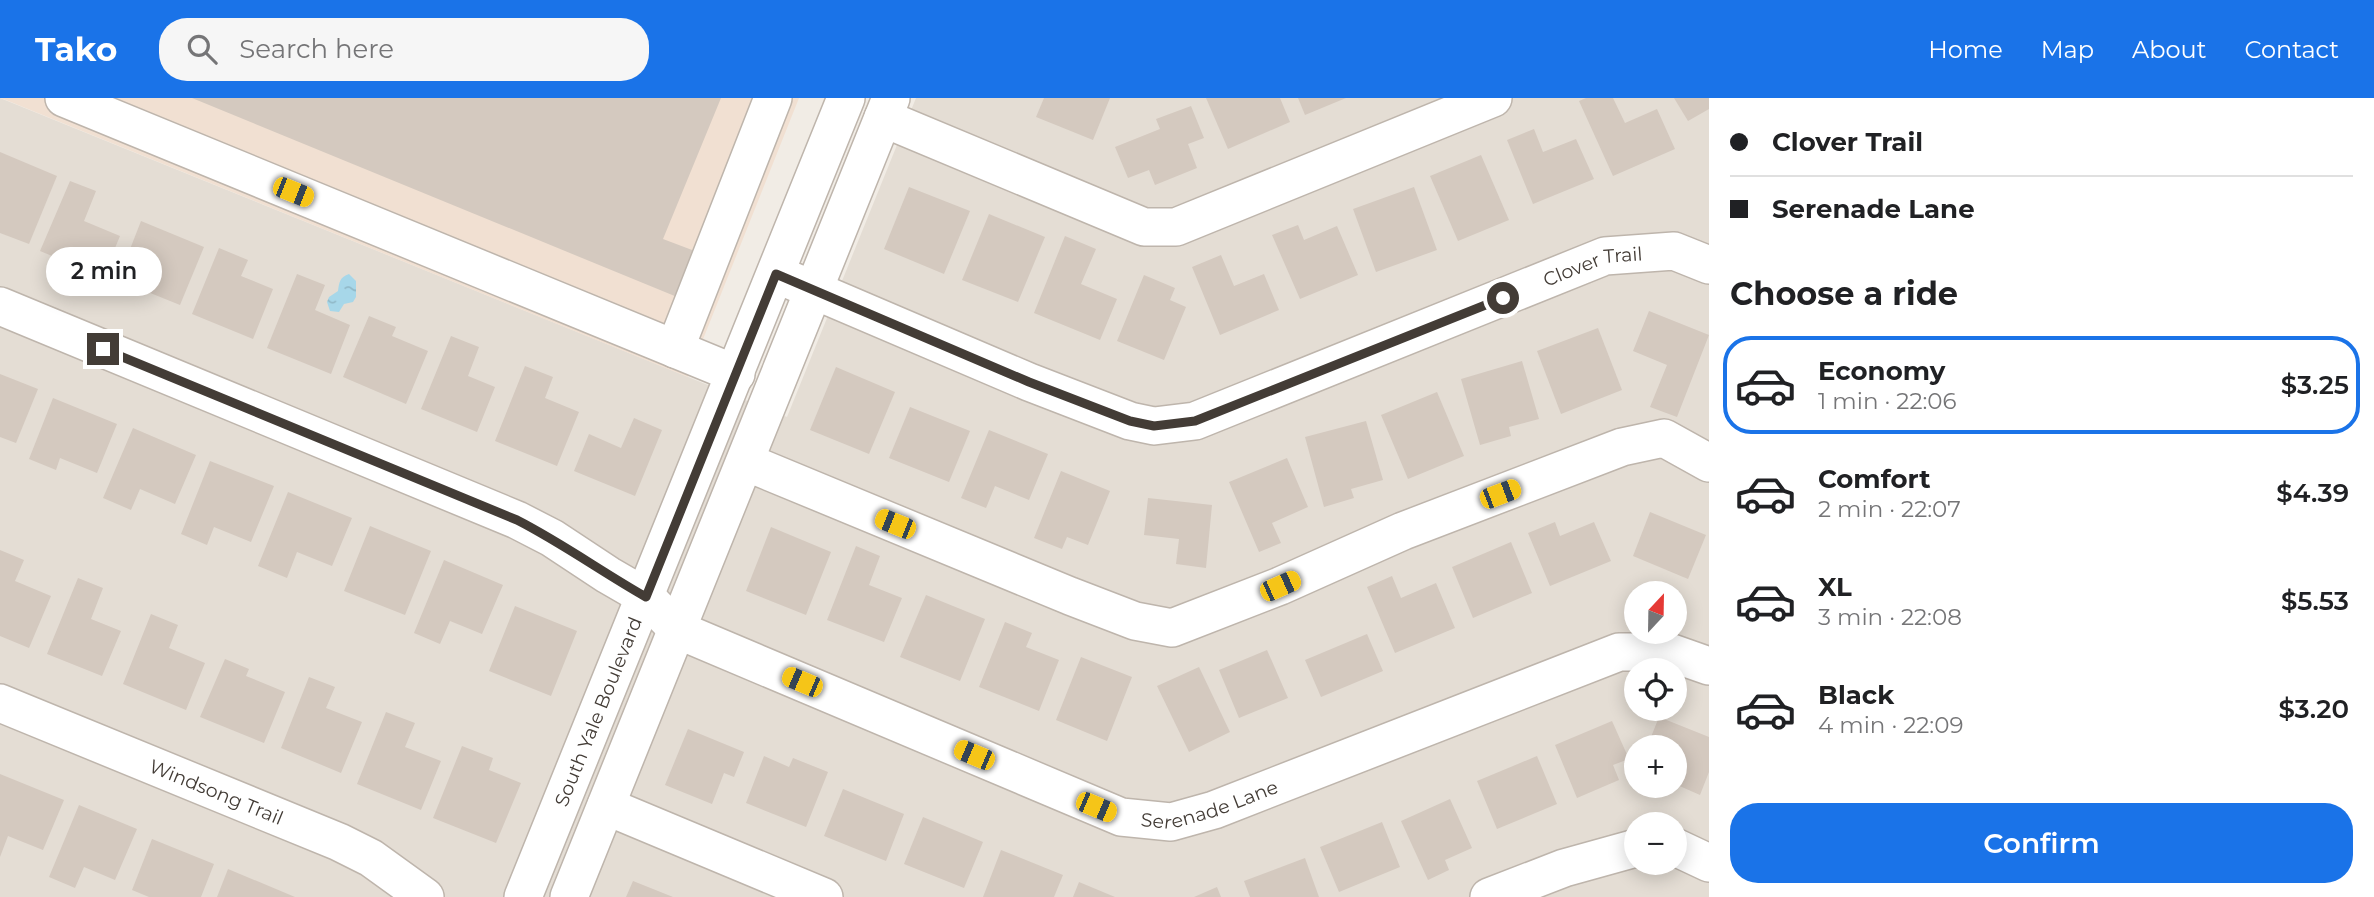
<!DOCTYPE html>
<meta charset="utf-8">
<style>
body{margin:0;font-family:Montserrat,sans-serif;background:#f6f6f6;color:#202124;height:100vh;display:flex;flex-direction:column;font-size:26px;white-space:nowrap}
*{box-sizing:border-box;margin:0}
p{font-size:23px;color:#757577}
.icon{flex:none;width:38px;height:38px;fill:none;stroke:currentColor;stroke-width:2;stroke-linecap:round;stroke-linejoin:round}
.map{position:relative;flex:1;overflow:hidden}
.drawer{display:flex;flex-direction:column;background:#fff;width:665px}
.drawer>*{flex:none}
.banner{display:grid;align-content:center;height:154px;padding:0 21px;background:#fff}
.needle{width:46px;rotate:22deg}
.tools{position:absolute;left:1624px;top:483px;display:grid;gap:14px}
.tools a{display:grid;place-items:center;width:63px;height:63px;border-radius:50%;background:#fff;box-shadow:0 4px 18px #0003;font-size:35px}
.end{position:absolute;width:32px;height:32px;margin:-16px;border:9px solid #433c36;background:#fff;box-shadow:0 0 0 4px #fff}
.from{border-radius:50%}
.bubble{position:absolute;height:49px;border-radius:24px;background:#fff;box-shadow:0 4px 18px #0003;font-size:23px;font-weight:600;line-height:49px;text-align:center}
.car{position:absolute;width:21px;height:42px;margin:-21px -10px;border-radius:9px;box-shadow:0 0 5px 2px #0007;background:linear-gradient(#f5c518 24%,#345 0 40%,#f5c518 0 76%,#345 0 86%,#f5c518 0)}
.banner b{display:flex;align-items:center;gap:24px;height:66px;font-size:26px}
.banner b+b{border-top:2px solid #e0e0e0}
.banner i{width:18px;height:18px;background:#202124}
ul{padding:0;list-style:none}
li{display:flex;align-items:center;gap:21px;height:98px;margin:0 14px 10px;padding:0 7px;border:4px solid transparent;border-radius:28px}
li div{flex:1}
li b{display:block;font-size:26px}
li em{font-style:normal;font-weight:600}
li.on{border-color:#1a73e8}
li>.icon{width:63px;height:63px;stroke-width:1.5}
h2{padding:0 21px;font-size:32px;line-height:84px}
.primary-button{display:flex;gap:14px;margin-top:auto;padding:14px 21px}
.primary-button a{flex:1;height:80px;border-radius:28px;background:#1a73e8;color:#fff;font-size:28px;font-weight:600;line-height:80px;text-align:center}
header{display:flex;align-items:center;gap:42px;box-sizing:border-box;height:98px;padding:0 35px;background:#1a73e8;color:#fff}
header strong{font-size:33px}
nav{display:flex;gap:38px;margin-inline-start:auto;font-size:24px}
.search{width:490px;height:63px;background:#f6f6f6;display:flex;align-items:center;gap:18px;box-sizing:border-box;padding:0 24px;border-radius:28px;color:#757577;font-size:26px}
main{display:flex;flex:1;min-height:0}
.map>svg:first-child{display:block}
</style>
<header>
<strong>Tako</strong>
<div class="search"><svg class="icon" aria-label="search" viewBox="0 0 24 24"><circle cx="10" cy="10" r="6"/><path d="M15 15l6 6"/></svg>Search here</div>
<nav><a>Home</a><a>Map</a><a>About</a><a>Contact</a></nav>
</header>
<main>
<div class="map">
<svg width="1709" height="799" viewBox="0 0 1709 799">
<defs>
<pattern id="water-ripples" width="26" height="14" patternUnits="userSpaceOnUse" patternTransform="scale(1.75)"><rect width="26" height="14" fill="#a7d7e9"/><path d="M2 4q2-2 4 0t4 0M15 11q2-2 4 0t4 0" fill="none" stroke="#91b9c8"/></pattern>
</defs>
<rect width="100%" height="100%" fill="#f1ece5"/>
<!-- residential -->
<path fill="#e4ddd4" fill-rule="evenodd" d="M0,0L787,319L916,0H1709V799H0ZM1636,495H1675V534H1636ZM1636,572H1675V611H1636ZM1636,649H1675V688H1636ZM1636,726H1675V765H1636Z"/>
<!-- commercial -->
<path fill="#f1e0d2" d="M1,0H799L688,279Z"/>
<!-- water -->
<path fill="url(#water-ripples)" d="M349,176L356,183V199L353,204L344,206L339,214L330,213L327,204L329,199L338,193C339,184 340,179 349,176Z"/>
<!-- building -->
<g fill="#d4c9bf">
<path d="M192,0H721L663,141L700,155L682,201Z"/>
<path d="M1044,0H1110L1093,42L1036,19Z"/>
<path d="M1206,0H1280L1290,24L1228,51Z"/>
<path d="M1298,0H1346L1305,17Z"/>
<path d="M1586,0H1613L1625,25L1657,11L1675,51L1613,78L1579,3Z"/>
<path d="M1674,0H1709V11L1688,23Z"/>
<path d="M1191,8L1204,40L1188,46L1197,70L1155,87L1149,72L1128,80L1115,49L1160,31L1156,21Z"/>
<path d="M1534,31L1543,54L1576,41L1594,81L1533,106L1507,42Z"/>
<path d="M0,54L57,78L29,146L0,135Z"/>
<path d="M1481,57L1509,122L1458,143L1430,78Z"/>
<path d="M70,83L96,93L84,123L120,138L103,179L40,153Z"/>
<path d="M909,89L970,113L944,176L884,151Z"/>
<path d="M1414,89L1437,152L1376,174L1353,111Z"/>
<path d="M989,116L1045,139L1018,204L962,182Z"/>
<path d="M141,123L204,149L180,207L118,182Z"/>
<path d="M1298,127L1304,142L1337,128L1358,177L1300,201L1272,137Z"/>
<path d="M1065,138L1096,151L1081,186L1117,201L1100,242L1034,215Z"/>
<path d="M219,150L248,162L241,178L273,191L253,241L192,216Z"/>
<path d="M1221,157L1234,188L1264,176L1279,212L1220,237L1192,169Z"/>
<path d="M297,176L325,187L315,212L350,227L331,276L267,250Z"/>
<path d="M1144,177L1175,190L1170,202L1186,209L1164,262L1117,243Z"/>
<path d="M1649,213L1709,237L1677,319L1650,309L1667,267L1633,253Z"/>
<path d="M369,218L396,229L392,238L428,253L406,306L343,279Z"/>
<path d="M1598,230L1622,292L1561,316L1537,253Z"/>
<path d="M451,238L479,249L468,278L495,289L477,334L421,311Z"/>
<path d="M1522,263L1539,321L1509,329L1511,338L1480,347L1461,281Z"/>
<path d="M525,268L553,279L545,300L579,314L557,368L495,343Z"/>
<path d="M836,269L895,294L869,356L810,332Z"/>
<path d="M0,276L38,291L16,345L0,339Z"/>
<path d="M1437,294L1464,358L1408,381L1381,317Z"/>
<path d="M53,300L117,326L97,375L60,360L56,372L29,361Z"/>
<path d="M910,309L970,333L949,384L889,360Z"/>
<path d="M634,320L662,332L635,398L574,373L589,336L621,350Z"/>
<path d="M1366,323L1383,382L1351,391L1354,400L1324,409L1305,339Z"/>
<path d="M133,330L196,357L175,406L140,391L131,412L103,400Z"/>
<path d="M989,332L1048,356L1029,402L995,388L986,410L961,400Z"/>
<path d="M1287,360L1308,409L1272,425L1281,445L1259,454L1229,384Z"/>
<path d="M210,363L274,388L251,444L214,429L207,447L181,436Z"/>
<path d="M1061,373L1110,393L1088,447L1067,439L1062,451L1034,440Z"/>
<path d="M288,394L352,420L332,468L297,454L287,480L258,468Z"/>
<path d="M1148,400L1212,407L1206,470L1176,466L1179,441L1144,437Z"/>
<path d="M1650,414L1706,437L1688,481L1633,458Z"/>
<path d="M1555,424L1560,438L1594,424L1611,463L1550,488L1528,435Z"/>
<path d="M370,428L431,453L405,517L344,493Z"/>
<path d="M771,429L831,454L806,517L746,493Z"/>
<path d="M1511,444L1532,495L1473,520L1452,469Z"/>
<path d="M856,448L880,458L869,487L902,500L884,544L827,522Z"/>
<path d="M0,452L24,462L15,483L51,498L29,550L0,538Z"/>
<path d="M444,462L503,487L482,536L450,523L440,546L414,535Z"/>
<path d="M1392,478L1401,500L1436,485L1455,530L1395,555L1367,489Z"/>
<path d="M78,480L103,490L91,521L121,533L102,578L47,556Z"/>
<path d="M926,497L985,521L960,583L900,559Z"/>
<path d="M515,508L577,533L551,598L489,573Z"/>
<path d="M151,516L178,527L169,550L205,565L186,612L123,586Z"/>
<path d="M1005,524L1032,535L1026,549L1059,562L1039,613L979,589Z"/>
<path d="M1367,536L1383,573L1321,599L1305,562Z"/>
<path d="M1267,552L1288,600L1239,620L1219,572Z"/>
<path d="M1081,559L1132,579L1107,643L1056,622Z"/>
<path d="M225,561L249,571L246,578L285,594L264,645L200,619Z"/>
<path d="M1199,569L1230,634L1189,654L1157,588Z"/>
<path d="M309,579L335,589L326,610L362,624L341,675L281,650Z"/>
<path d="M386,614L415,625L405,649L441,663L421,712L357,686Z"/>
<path d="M1659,619L1709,639V674L1700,697L1675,686L1677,673L1675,672V649H1647Z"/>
<path d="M1612,623L1629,661L1613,667L1619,682L1577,700L1555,647Z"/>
<path d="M688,631L744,654L734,679L724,675L712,706L665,687Z"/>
<path d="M462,648L493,660L489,672L521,685L496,745L433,720Z"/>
<path d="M764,658L789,669L793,660L828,674L806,729L746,705Z"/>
<path d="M1537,658L1557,706L1497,731L1477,683Z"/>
<path d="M0,676L64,702L43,752L8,738L0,759Z"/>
<path d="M843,691L904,716L886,763L824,738Z"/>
<path d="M1450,701L1472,750L1445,762L1449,772L1428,782L1401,723Z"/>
<path d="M79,707L137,731L115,782L84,769L75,790L49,779Z"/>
<path d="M923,719L983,744L964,790L904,766Z"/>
<path d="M1382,724L1400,769L1339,794L1320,749Z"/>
<path d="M152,741L214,766L201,799H149L132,792Z"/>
<path d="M1001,752L1063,777L1054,799H983Z"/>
<path d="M1305,760L1319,799H1250L1244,783Z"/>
<path d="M228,771L295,799H217Z"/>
<path d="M633,783L673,799H626Z"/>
<path d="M1079,784L1115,799H1073Z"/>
<path d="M1217,789L1221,799H1194Z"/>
</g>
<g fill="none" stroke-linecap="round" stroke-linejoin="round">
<!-- minor casing -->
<g stroke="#beb5ac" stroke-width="40">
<g id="minor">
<path d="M64,0L736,276"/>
<path d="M883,20L1144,129H1176L1493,0"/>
<path id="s1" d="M776,176L1029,284L1130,323L1154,328L1195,323L1605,158L1674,153L1709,167"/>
<path id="s2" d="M0,208L517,422L552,440L608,477L646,499L678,532L1121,719L1171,724L1214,712L1619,554H1669L1709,568"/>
<path d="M675,251L773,0"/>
<path d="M746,364L1070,498L1135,523L1172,530L1280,488L1403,433L1622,349L1664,340L1709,365"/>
<path id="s3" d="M0,605L339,744L371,760L425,799"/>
<path d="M606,708L824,799"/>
<path d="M1675,749L1709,765"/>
<path id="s4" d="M523,799L846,0"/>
<path d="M569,799L891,0"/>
<path d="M1489,799L1564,770L1636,750"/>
</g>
</g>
<!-- minor -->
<use href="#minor" stroke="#fff" stroke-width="37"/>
</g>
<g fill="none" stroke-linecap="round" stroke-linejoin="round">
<!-- route -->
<path stroke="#433c36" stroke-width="9" d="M103,251L517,422C562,445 602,474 646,499L776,176L1029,284L1130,323L1154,328L1195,323L1503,200"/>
</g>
<g text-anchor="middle" stroke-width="7" stroke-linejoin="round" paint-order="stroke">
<!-- street labels -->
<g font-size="19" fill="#433c36" stroke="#fff">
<text dy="7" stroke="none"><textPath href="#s1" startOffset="877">Clover Trail</textPath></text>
<text dy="7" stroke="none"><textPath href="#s4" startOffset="200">South Yale Boulevard</textPath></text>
<text dy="7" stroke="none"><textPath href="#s3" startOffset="234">Windsong Trail</textPath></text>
<text dy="7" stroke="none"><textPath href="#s2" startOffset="1328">Serenade Lane</textPath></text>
</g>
</g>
</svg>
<div class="tools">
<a><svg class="needle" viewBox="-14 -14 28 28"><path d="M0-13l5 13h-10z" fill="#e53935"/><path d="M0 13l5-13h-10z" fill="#757577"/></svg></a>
<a><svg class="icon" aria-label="locate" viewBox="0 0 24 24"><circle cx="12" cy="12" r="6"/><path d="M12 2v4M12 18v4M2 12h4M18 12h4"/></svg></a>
<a>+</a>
<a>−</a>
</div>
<i class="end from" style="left:1503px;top:200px"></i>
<i class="end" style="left:103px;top:251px"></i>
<div class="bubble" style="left:46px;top:149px;width:116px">2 min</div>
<i class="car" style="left:293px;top:94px;rotate:112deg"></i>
<i class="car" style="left:1500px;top:396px;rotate:69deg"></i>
<i class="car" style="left:895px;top:426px;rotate:292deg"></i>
<i class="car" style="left:1280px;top:488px;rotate:66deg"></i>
<i class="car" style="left:802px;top:584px;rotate:293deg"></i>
<i class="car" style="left:974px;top:657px;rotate:293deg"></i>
<i class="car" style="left:1096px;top:709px;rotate:113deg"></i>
</div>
<section class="drawer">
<div class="banner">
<b><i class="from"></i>Clover Trail</b>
<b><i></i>Serenade Lane</b>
</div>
<h2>Choose a ride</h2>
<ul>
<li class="on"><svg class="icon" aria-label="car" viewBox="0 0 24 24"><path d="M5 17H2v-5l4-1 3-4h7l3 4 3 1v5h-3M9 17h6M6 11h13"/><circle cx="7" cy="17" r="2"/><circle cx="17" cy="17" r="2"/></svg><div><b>Economy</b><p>1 min · 22:06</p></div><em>$3.25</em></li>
<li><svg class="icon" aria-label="car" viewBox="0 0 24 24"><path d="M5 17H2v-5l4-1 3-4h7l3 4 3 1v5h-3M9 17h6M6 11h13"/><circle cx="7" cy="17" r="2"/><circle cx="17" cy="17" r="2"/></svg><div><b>Comfort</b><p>2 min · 22:07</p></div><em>$4.39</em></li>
<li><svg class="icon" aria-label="car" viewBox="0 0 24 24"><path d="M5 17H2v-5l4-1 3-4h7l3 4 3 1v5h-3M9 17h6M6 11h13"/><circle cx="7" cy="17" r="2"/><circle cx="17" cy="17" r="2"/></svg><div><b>XL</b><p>3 min · 22:08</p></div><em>$5.53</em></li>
<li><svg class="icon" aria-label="car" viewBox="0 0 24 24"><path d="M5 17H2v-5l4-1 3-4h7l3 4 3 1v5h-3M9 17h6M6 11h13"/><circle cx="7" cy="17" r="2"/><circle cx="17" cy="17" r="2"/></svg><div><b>Black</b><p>4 min · 22:09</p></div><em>$3.20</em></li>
</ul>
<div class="primary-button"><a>Confirm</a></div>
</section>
</main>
